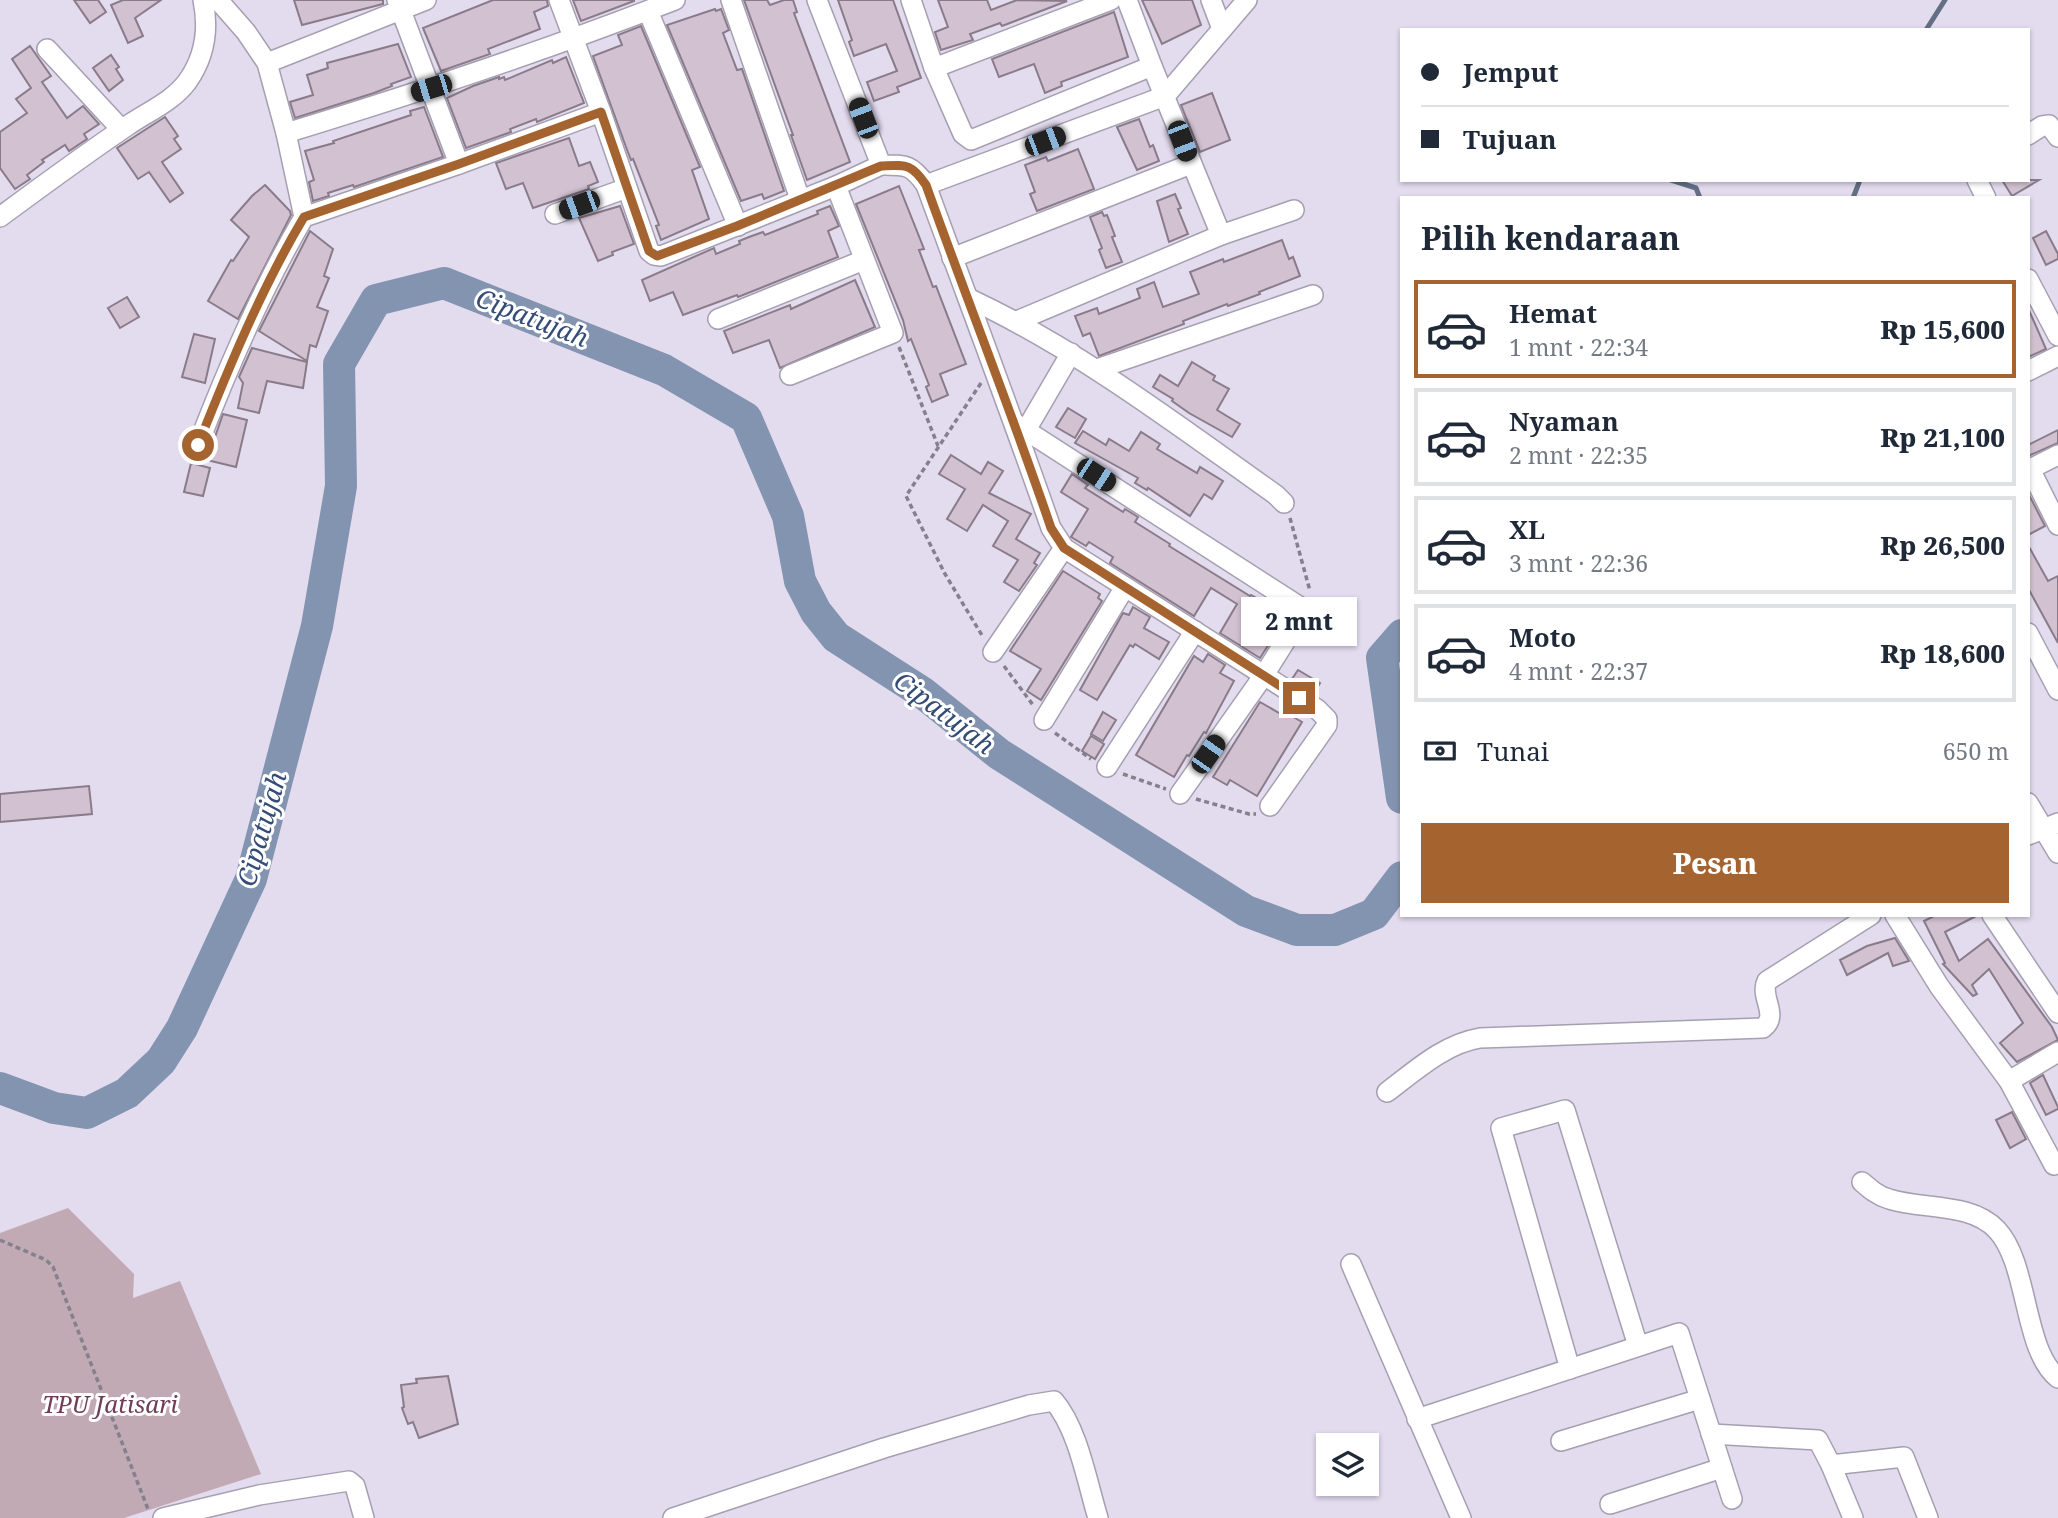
<!DOCTYPE html>
<html lang="id">
<meta charset="utf-8">
<style>
body{margin:0;font-family:"Noto Serif",serif;background:#f6f6f7;color:#1f2937;height:100vh;display:flex;flex-direction:column;font-size:26px;white-space:nowrap}
*{box-sizing:border-box;margin:0}
p{font-size:23px;color:#747a83}
.icon{flex:none;width:38px;height:38px;fill:none;stroke:currentColor;stroke-width:2;stroke-linecap:round;stroke-linejoin:round}
.map{position:relative;flex:1;overflow:hidden}
.details{position:absolute;left:1400px;top:196px;width:630px;height:721px;display:flex;flex-direction:column;background:#fff;border-radius:0px;box-shadow:0 2px 5px #0004}
.details>*{flex:none}
.top-card{position:absolute;left:1400px;top:28px;width:630px;height:154px;border-radius:0px;box-shadow:0 2px 5px #0004;display:grid;align-content:center;height:154px;padding:0 21px;background:#fff}
.fabs{position:absolute;left:1316px;top:1433px;display:grid;gap:14px}
.fabs a{display:grid;place-items:center;width:63px;height:63px;border-radius:0px;background:#fff;box-shadow:0 2px 5px #0004;font-size:35px}
.end{position:absolute;width:32px;height:32px;margin:-16px;border:9px solid #a5642f;background:#fff;box-shadow:0 0 0 4px #fff}
.from{border-radius:50%}
.bubble{position:absolute;height:49px;border-radius:0px;background:#fff;box-shadow:0 2px 5px #0004;font-size:23px;font-weight:800;line-height:49px;text-align:center}
.car{position:absolute;width:21px;height:42px;margin:-21px -10px;border-radius:9px;box-shadow:0 0 5px 2px #0007;background:linear-gradient(#222 24%,#8ab4d8 0 40%,#222 0 76%,#8ab4d8 0 86%,#222 0)}
.top-card b{display:flex;align-items:center;gap:24px;height:66px;font-size:26px}
.top-card b+b{border-top:2px solid #e0e1e3}
.top-card i{width:18px;height:18px;background:#1f2937}
ul{padding:0;list-style:none}
li{display:flex;align-items:center;gap:21px;height:98px;margin:0 14px 10px;padding:0 7px;border:4px solid #e0e1e3;border-radius:0px}
li div{flex:1}
li b{display:block;font-size:26px}
li em{font-style:normal;font-weight:800}
li.current{border-color:#a5642f}
li>.icon{width:63px;height:63px;stroke-width:1.5}
h2{padding:0 21px;font-size:32px;line-height:84px}
.pay{display:flex;align-items:center;gap:18px;height:77px;padding:0 21px;font-size:26px}
.pay p{margin-inline-start:auto}
.primary-button{display:flex;gap:14px;margin-top:auto;padding:14px 21px}
.primary-button a{flex:1;height:80px;border-radius:0px;background:#a5642f;color:#fff;font-size:28px;font-weight:800;line-height:80px;text-align:center}
.map>svg:first-child{display:block}
</style>
<div class="map">
<svg width="2058" height="1518" viewBox="0 0 2058 1518">
<rect width="100%" height="100%" fill="#e3dbee"/>
<!-- green -->
<path fill="#c1aab4" d="M68,1208L134,1274L133,1298L180,1281L261,1474L124,1518H0V1233Z"/>
<g fill="none" stroke-linecap="round" stroke-linejoin="round">
<!-- stream -->
<g stroke="#646f86" stroke-width="5">
<path d="M1926,30L1945,0"/>
<path d="M1671,180L1696,188L1700,198"/>
<path d="M1853,198L1860,180"/>
</g>
<!-- river -->
<g stroke="#8394b1" stroke-width="32">
<path d="M1402,635L1382,658L1402,798"/>
<path d="M0,1088L54,1108L87,1113L127,1093L161,1061L182,1028L251,879L317,626L341,486L339,364L376,300L444,283L664,370L746,418L788,516L800,581L816,612L836,637L923,693L999,754L1246,911L1297,930H1335L1374,914L1402,877"/>
</g>
</g>
<!-- building -->
<g fill="#d2c2d1" stroke="#897b89" stroke-width="2">
<path d="M74,0H98L106,12L90,23Z"/>
<path d="M123,0H161L135,18L143,36L128,43L111,5Z"/>
<path d="M294,0H383V4L302,25Z"/>
<path d="M493,0H547L548,6L534,12L540,29L488,49L490,54L441,71L423,28Z"/>
<path d="M573,0H634V1L581,21Z"/>
<path d="M744,0H767L770,5L784,0H793L797,12L794,13L850,162L807,180L791,135H793Z"/>
<path d="M838,0H893L921,78L897,87L899,92L874,101L867,82L897,71L886,44L854,56L849,42L852,40Z"/>
<path d="M938,0H987L991,10L1017,0L1067,1L1002,26L1000,23L970,34L973,40L941,50L935,32L948,27Z"/>
<path d="M1142,0H1192L1201,25L1162,44Z"/>
<path d="M715,9L716,11L721,9L729,30L723,33L737,70L742,69L784,191L764,199L762,194L741,201L667,25Z"/>
<path d="M1114,12L1128,57L1061,82L1062,86L1045,93L1034,64L999,77L992,59Z"/>
<path d="M641,26L700,167L692,170L709,219L661,240L656,226L659,225L633,159L631,160L626,147L593,56L622,45L618,35Z"/>
<path d="M398,44L411,77L391,84L392,86L374,93L295,118L290,102L313,95L307,75L328,68L327,63Z"/>
<path d="M30,46L51,76L42,82L67,118L83,106L99,124L84,134L87,139L69,151L65,145L42,160L44,162L27,175L30,179L15,189L0,168V132L27,113L16,99L31,88L12,59Z"/>
<path d="M111,55L119,67L116,69L123,80L109,91L93,68Z"/>
<path d="M566,57L584,103L537,122L536,119L510,129L511,132L466,148L447,98L473,86L499,77V79L504,77L505,80L552,60L553,63Z"/>
<path d="M1212,93L1230,140L1200,152L1181,105Z"/>
<path d="M424,107L443,157L354,187L353,185L328,193L329,196L313,201L309,182L314,180L305,151L334,143L333,141L411,115L410,111Z"/>
<path d="M165,117L178,136L174,139L181,149L162,162L183,193L170,202L149,172L138,179L117,148Z"/>
<path d="M1139,119L1150,147L1153,145L1159,161L1137,170L1117,127Z"/>
<path d="M569,138L579,166L590,162L598,182L588,186L589,189L533,208L523,183L506,189L496,163Z"/>
<path d="M1078,149L1094,189L1037,211L1030,194L1035,192L1025,165L1046,157L1048,161Z"/>
<path d="M2002,180H2039L2012,196Z"/>
<path d="M265,185L290,211L291,215L238,319L208,301L231,260L233,261L249,237L231,220L252,196Z"/>
<path d="M899,186L924,249L919,250L933,287L936,286L966,364L940,374L948,395L932,402L926,387L929,385L911,339L908,341L903,320L856,204Z"/>
<path d="M1175,194L1181,208L1178,209L1188,234L1169,242L1157,201Z"/>
<path d="M620,206L634,244L612,252L613,255L598,261L579,218Z"/>
<path d="M830,206L839,226L828,231L838,257L738,297L737,295L683,315L673,292L650,301L642,280L714,248L716,254L740,244L739,241L749,237L763,232L765,235L818,214L817,211Z"/>
<path d="M1102,212L1104,216L1107,215L1115,236L1112,237L1122,262L1106,268L1099,250L1102,248L1090,217Z"/>
<path d="M310,231L333,249L324,276L329,278L317,307L328,311L316,347L310,345L307,361L259,331Z"/>
<path d="M2046,231L2058,254V259L2046,265L2033,238Z"/>
<path d="M1282,240L1289,259L1293,257L1300,276L1259,292L1260,294L1228,306L1227,304L1183,321L1184,324L1099,356L1090,333L1083,336L1075,316L1097,308L1099,314L1140,298L1137,289L1154,282L1163,307L1199,294L1190,272L1223,259L1224,262Z"/>
<path d="M855,280L875,327L780,368L769,340L733,353L724,331L790,305L791,309Z"/>
<path d="M127,297L139,317L120,328L108,308Z"/>
<path d="M2028,308L2046,349L2028,357Z"/>
<path d="M194,334L215,339L205,383L182,377Z"/>
<path d="M252,348L307,362L303,388L267,381L259,413L238,408L243,383L239,377Z"/>
<path d="M1192,362L1215,376L1213,380L1229,389L1217,410L1240,424L1232,437L1189,413L1172,401L1173,399L1153,387L1160,375L1178,386Z"/>
<path d="M1068,408L1086,419L1075,438L1056,427Z"/>
<path d="M223,414L247,420L236,467L207,460Z"/>
<path d="M2058,430V443L2028,456V445Z"/>
<path d="M1083,431L1106,445L1109,439L1129,451L1141,432L1160,444L1157,449L1197,473L1200,467L1223,481L1212,499L1204,494L1190,516L1148,488L1147,490L1135,483L1138,478L1075,443Z"/>
<path d="M951,455L981,474L988,462L1003,471L989,493L1031,514L1016,539L1040,553L1034,563L1037,565L1019,591L1004,582L1018,560L993,546L1008,521L983,505L967,531L947,519L965,489L939,474Z"/>
<path d="M191,463L210,468L203,496L184,492Z"/>
<path d="M1072,474L1088,485L1085,488L1123,512L1125,509L1138,517L1135,522L1170,544L1169,546L1250,596L1251,595L1267,604L1262,612L1282,624L1260,658L1220,633L1237,604L1211,588L1194,616L1110,563L1113,557L1089,542L1086,546L1071,537L1088,509L1061,492Z"/>
<path d="M2028,493L2045,526L2028,535Z"/>
<path d="M2028,545L2048,581L2058,576V643L2028,588Z"/>
<path d="M1063,571L1100,594L1098,598L1102,601L1041,700L1027,691L1041,669L1010,651Z"/>
<path d="M1133,607L1150,617L1144,628L1169,642L1159,659L1135,644L1133,647L1130,645L1097,700L1080,690L1123,613L1129,615Z"/>
<path d="M1208,654L1225,665L1220,673L1234,681L1206,733L1204,732L1189,756L1187,755L1174,777L1136,755L1194,656L1203,662Z"/>
<path d="M1298,670L1320,683L1314,693L1292,679Z"/>
<path d="M1260,702L1286,717L1288,714L1302,722L1257,796L1230,780L1227,785L1213,777Z"/>
<path d="M1103,712L1116,720L1103,741L1091,734Z"/>
<path d="M1091,736L1104,744L1095,759L1082,751Z"/>
<path d="M89,786L92,814L0,822V794Z"/>
<path d="M1936,915H1978L1945,932L1959,961L1988,939L2052,1027L2058,1040L2017,1062L2000,1043L2023,1023L1989,969L1972,985L1977,994L1973,996L1943,964L1945,963L1924,921Z"/>
<path d="M1895,938L1909,961L1893,966L1888,953L1847,975L1840,960L1867,946Z"/>
<path d="M2043,1075L2058,1107V1109L2046,1115L2030,1083Z"/>
<path d="M2012,1112L2026,1139L2010,1148L1996,1120Z"/>
<path d="M448,1376L458,1424L419,1438L413,1422L408,1424L402,1408L404,1407L401,1385L417,1383L416,1379Z"/>
</g>
<g fill="none" stroke-linecap="round" stroke-linejoin="round">
<!-- street casing -->
<g stroke="#a69fb1" stroke-width="22">
<g id="street">
<path d="M218,0L246,32L267,63L286,133L304,217"/>
<path d="M397,0L459,164"/>
<path d="M559,0L601,112L649,251L654,255L661,256L836,186L881,165"/>
<path d="M731,0L800,199"/>
<path d="M817,0L881,165C906,165 911,164 926,185C968,300 1011,413 1051,528L1064,548L1317,709L1327,719V725L1270,806"/>
<path d="M911,0L934,68L963,134L971,140L1152,66"/>
<path d="M1127,0L1152,66L1221,235"/>
<path d="M1211,0L1222,29"/>
<path d="M648,11L738,226"/>
<path d="M47,49L121,129"/>
<path d="M267,63L426,0"/>
<path d="M934,68L1111,0"/>
<path d="M286,133C417,93 547,50 675,0"/>
<path d="M2028,135L2042,126L2049,125L2058,137"/>
<path d="M1977,180L1986,198"/>
<path d="M926,185L1165,96L1247,0"/>
<path d="M555,214L627,188"/>
<path d="M0,217C42,186 84,155 127,126C147,112 172,102 187,82C205,57 209,29 203,0"/>
<path d="M952,258L1191,164"/>
<path d="M2028,279L2058,336"/>
<path d="M968,298C1079,350 1176,424 1276,495L1284,503"/>
<path d="M718,319L864,260"/>
<path d="M1017,321L1221,235L1294,210"/>
<path d="M1097,369L1313,295"/>
<path d="M2028,371L2058,356"/>
<path d="M790,375L893,333L836,186"/>
<path d="M1016,424L1305,610L1264,675L1180,794"/>
<path d="M1026,430L1071,353"/>
<path d="M198,445C228,367 261,290 304,217L459,164L601,112"/>
<path d="M2030,469L2058,525"/>
<path d="M2028,470L2058,455"/>
<path d="M2028,633L2058,690"/>
<path d="M993,652L1064,548"/>
<path d="M1044,720L1125,587"/>
<path d="M1107,767L1195,631"/>
<path d="M2028,803L2058,853"/>
<path d="M2028,835L2058,823"/>
<path d="M1895,915L1939,986L2009,1081L2054,1165"/>
<path d="M1992,915L2058,1013"/>
<path d="M2009,1081L2058,1052"/>
<path d="M1387,1092C1415,1071 1444,1044 1480,1038L1763,1028C1780,1015 1759,997 1767,981L1871,915"/>
<path d="M1862,1182C1870,1189 1878,1196 1889,1199C1923,1210 1971,1202 1997,1230C2029,1264 2023,1350 2058,1378"/>
<path d="M1351,1264L1461,1518"/>
<path d="M1570,1369L1501,1128L1565,1110L1638,1346"/>
<path d="M1417,1419L1679,1333L1732,1499"/>
<path d="M1711,1434L1818,1440L1831,1465L1904,1457L1928,1518"/>
<path d="M1561,1441L1700,1399"/>
<path d="M1831,1465L1853,1518"/>
<path d="M1610,1504L1722,1468"/>
<path d="M163,1518L259,1495L349,1481L355,1486L364,1518"/>
<path d="M673,1518L884,1448L1029,1405L1054,1401C1078,1429 1087,1482 1098,1518"/>
</g>
</g>
<!-- path -->
<g stroke="#85808d" stroke-width="3.5" stroke-dasharray="5 3.5" stroke-linecap="butt">
<path d="M899,347L938,446"/>
<path d="M981,383L906,496L945,574L983,637"/>
<path d="M1290,518L1310,591"/>
<path d="M1004,666L1033,705"/>
<path d="M1055,733L1091,759"/>
<path d="M1123,774L1166,789"/>
<path d="M1196,799L1249,814H1256"/>
<path d="M0,1240L46,1260L53,1267L148,1509"/>
</g>
<!-- street -->
<use href="#street" stroke="#fff" stroke-width="19"/>
</g>
<g fill="none" stroke-linecap="round" stroke-linejoin="round">
<!-- route -->
<path stroke="#a5642f" stroke-width="9" d="M198,445C229,367 261,289 304,217L459,164L601,112L649,251L657,256L737,226L881,166C906,165 911,163 926,185C967,300 1012,413 1051,528L1064,548L1299,698"/>
</g>
<g text-anchor="middle" stroke-width="6" stroke-linejoin="round" paint-order="stroke">
<!-- park labels -->
<g font-size="24" font-style="italic" fill="#6f3d56" stroke="#fff">
<text x="110" y="1413">TPU Jatisari</text>
</g>
<!-- water labels -->
<g font-size="26" font-style="italic" fill="#344d77" stroke="#fff">
<text transform="translate(532 318) rotate(21)" y="9">Cipatujah</text>
<text transform="translate(944 713) rotate(37)" y="9">Cipatujah</text>
<text transform="translate(262 829) rotate(-74)" y="9">Cipatujah</text>
</g>
</g>
</svg>
<div class="fabs">
<a><svg class="icon" aria-label="layers" viewBox="0 0 24 24"><path d="M12 4l9 5-9 5-9-5zM3 14l9 5 9-5"/></svg></a>
</div>
<i class="end from" style="left:198px;top:445px"></i>
<i class="end" style="left:1299px;top:698px"></i>
<div class="bubble" style="left:1241px;top:597px;width:116px">2 mnt</div>
<i class="car" style="left:431px;top:88px;rotate:253deg"></i>
<i class="car" style="left:863px;top:118px;rotate:339deg"></i>
<i class="car" style="left:1045px;top:141px;rotate:69deg"></i>
<i class="car" style="left:1182px;top:141px;rotate:159deg"></i>
<i class="car" style="left:579px;top:205px;rotate:250deg"></i>
<i class="car" style="left:1096px;top:475px;rotate:123deg"></i>
<i class="car" style="left:1208px;top:754px;rotate:35deg"></i>
<div class="top-card">
<b><i class="from"></i>Jemput</b>
<b><i></i>Tujuan</b>
</div>
<section class="details">
<h2>Pilih kendaraan</h2>
<ul>
<li class="current"><svg class="icon" aria-label="car" viewBox="0 0 24 24"><path d="M5 17H2v-5l4-1 3-4h7l3 4 3 1v5h-3M9 17h6M6 11h13"/><circle cx="7" cy="17" r="2"/><circle cx="17" cy="17" r="2"/></svg><div><b>Hemat</b><p>1 mnt · 22:34</p></div><em>Rp 15,600</em></li>
<li><svg class="icon" aria-label="car" viewBox="0 0 24 24"><path d="M5 17H2v-5l4-1 3-4h7l3 4 3 1v5h-3M9 17h6M6 11h13"/><circle cx="7" cy="17" r="2"/><circle cx="17" cy="17" r="2"/></svg><div><b>Nyaman</b><p>2 mnt · 22:35</p></div><em>Rp 21,100</em></li>
<li><svg class="icon" aria-label="car" viewBox="0 0 24 24"><path d="M5 17H2v-5l4-1 3-4h7l3 4 3 1v5h-3M9 17h6M6 11h13"/><circle cx="7" cy="17" r="2"/><circle cx="17" cy="17" r="2"/></svg><div><b>XL</b><p>3 mnt · 22:36</p></div><em>Rp 26,500</em></li>
<li><svg class="icon" aria-label="car" viewBox="0 0 24 24"><path d="M5 17H2v-5l4-1 3-4h7l3 4 3 1v5h-3M9 17h6M6 11h13"/><circle cx="7" cy="17" r="2"/><circle cx="17" cy="17" r="2"/></svg><div><b>Moto</b><p>4 mnt · 22:37</p></div><em>Rp 18,600</em></li>
</ul>
<div class="pay"><svg class="icon" aria-label="cash" viewBox="0 0 24 24"><path d="M3 7h18v10H3z"/><circle cx="12" cy="12" r="2"/></svg>Tunai<p>650 m</p></div>
<div class="primary-button"><a>Pesan</a></div>
</section>
</div>
